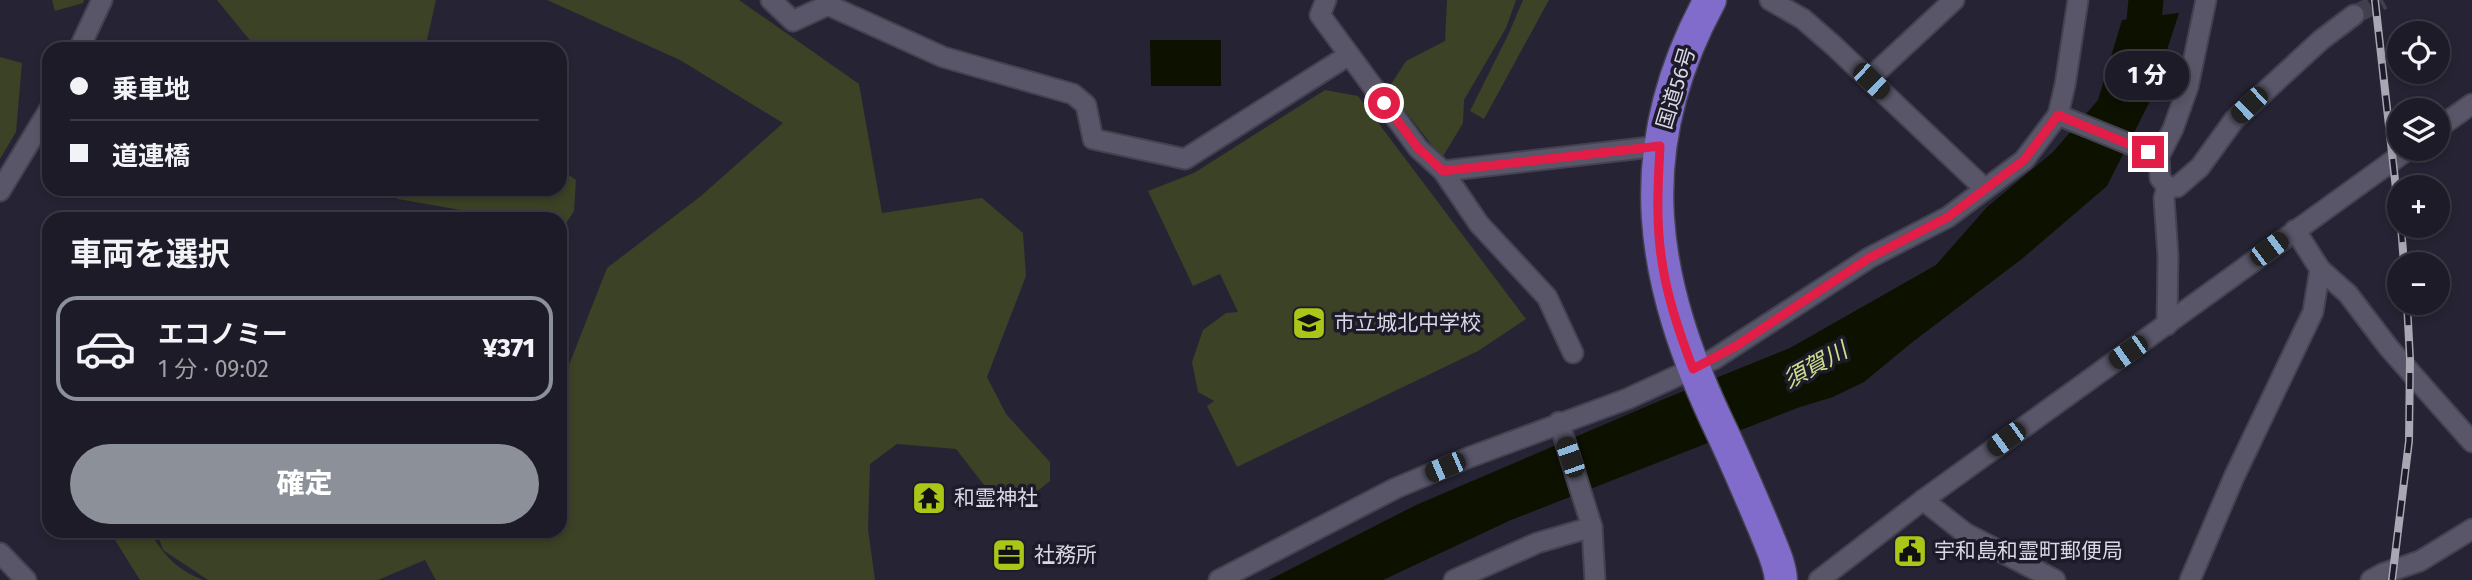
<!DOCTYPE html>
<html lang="ja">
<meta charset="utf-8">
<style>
body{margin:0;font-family:"Fira Sans","Noto Sans JP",sans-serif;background:#292833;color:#f1f3f6;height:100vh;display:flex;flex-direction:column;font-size:26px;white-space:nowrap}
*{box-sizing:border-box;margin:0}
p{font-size:23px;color:#a0a1a7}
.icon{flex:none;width:38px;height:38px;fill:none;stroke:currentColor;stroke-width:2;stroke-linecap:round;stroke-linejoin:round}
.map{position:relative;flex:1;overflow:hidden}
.panel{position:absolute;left:42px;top:212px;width:525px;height:326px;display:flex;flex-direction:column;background:#1c1b27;border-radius:21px;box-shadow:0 4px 10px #0003,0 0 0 2px #3a3944}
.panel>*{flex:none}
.guide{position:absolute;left:42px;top:42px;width:525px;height:154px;border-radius:21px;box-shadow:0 4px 10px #0003,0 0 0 2px #3a3944;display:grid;align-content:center;height:154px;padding:0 28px;background:#1c1b27}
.buttons{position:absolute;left:2387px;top:21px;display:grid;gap:14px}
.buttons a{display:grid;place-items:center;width:63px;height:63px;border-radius:50%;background:#1c1b27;box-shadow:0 4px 10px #0003,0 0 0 2px #3a3944;font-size:35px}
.end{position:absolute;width:32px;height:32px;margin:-16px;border:9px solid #e11d48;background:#fff;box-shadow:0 0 0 4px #fff}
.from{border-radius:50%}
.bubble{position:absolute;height:49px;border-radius:24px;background:#1c1b27;box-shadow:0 4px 10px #0003,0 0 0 2px #3a3944;font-size:23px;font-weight:800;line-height:49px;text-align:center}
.car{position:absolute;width:21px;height:42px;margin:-21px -10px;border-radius:9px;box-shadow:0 0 5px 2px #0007;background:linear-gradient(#222 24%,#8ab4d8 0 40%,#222 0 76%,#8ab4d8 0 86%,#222 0)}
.guide b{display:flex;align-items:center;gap:24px;height:66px;font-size:26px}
.guide b+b{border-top:2px solid #3a3944}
.guide i{width:18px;height:18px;background:#f1f3f6}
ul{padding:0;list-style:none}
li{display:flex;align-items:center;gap:21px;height:105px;margin:0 14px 10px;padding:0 14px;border:4px solid #3a3944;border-radius:21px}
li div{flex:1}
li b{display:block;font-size:26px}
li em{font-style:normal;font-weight:800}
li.on{border-color:#8c9099}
li>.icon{width:63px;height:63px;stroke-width:1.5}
h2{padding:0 28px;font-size:32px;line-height:84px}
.primary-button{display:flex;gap:14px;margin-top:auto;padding:14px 28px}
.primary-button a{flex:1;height:80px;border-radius:42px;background:#8c9099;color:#fff;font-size:28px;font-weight:800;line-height:80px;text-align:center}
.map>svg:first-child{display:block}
</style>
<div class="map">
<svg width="2472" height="580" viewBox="0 0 2472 580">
<rect width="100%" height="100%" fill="#262434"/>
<g fill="#3b4225">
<polygon points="52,0 84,0 83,3 55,11"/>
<polygon points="217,0 436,0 425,49 257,49"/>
<polygon points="547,0 739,0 859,84 882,213 982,198 1023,233 1026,276 987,377 1006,414 1050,462 1050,481 1021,504 988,490 956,449 897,444 870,464 868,529 875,580 436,580 425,560 378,580 208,580 163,550 156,530 560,530 560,388 607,268 701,196 783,123 680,60"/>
<polygon points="1447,0 1516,0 1506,28 1464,100 1463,123 1442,158 1388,89 1406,61 1445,41"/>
<polygon points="1523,0 1549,0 1484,119 1470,111 1509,33"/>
<polygon points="0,57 22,63 16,132 0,159"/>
<polygon points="1325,90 1358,96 1526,319 1478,351 1237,467 1207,406 1214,401 1198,392 1192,362 1203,330 1226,313 1238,312 1220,274 1193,286 1148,191 1194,173"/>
<polygon points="560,169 576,180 574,211 563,228 560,227 560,219 511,219 398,199 382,189 560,189"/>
<path d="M119,530H148C165,556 174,568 203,580H140L110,532Z"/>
</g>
<g fill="#0d1100">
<polygon points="2179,13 2151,99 2107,186 2023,258 1910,344 1864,382 1833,397 1800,407 1511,520 1383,580 1269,580 1416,505 1664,399 1790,348 1936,265 1987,207 2053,152 2098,100 2122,20"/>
<polygon points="1150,40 1221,40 1221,86 1151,86"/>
</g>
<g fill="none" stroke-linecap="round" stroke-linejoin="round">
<polyline stroke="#0d1100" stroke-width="35" points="2140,63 2146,0"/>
<polyline stroke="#413f4e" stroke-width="19" stroke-dasharray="19 10" stroke-linecap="butt" points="2354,15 2383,0"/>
<g stroke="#444250" stroke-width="23">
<g id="minor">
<polyline points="771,0 793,21 828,5 943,57 1073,94 1086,105 1093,139 1185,159 1349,55"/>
<polyline points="1326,0 1320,15 1418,148 1443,171 1479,224 1547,297 1573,353"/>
<polyline points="1770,0 1803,19 1834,46 1985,189"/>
<polyline points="79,49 102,0"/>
<polyline points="1869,79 1954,0"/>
<polyline points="2058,115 2159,156"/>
<polyline points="2438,128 2472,104"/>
<polyline points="1443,171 1660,146"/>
<polyline points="2167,187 2160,178 2159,156 2173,129 2188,87 2206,0"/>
<polyline points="0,191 49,110"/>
<polyline points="2295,230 2320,269 2348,294 2389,348 2472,442"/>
<polyline points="2167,325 2168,256 2164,198 2167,187 2177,187 2200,167 2234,120 2321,40 2354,15"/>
<polyline points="1559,422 1592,527 1595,580"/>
<polyline points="1923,500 1965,533 2055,580"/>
<polyline points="0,553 26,580"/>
<polyline points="1219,580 1396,488 1470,457 1627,399 1714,359 1869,258 1948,217 2024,160 2058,115 2065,85 2078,0"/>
<polyline points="1454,580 1537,543 1592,527"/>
<polyline points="1819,580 1923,500 2409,149"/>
<polyline points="2190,580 2234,477 2313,312 2320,269"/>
<polyline points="2371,580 2382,574 2420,561 2472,529"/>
</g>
</g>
<g stroke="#444250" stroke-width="35">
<path id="trunk" d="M1710,0C1627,152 1650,282 1722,432C1737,464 1751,497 1765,530C1771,546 1780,563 1781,580"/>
</g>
<use href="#minor" stroke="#595669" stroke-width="19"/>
<use href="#trunk" stroke="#816ccc" stroke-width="32"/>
<g stroke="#a9a7b4" stroke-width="8">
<g id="rail">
<polyline points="2375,0 2399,216"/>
<polyline points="2401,226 2404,264"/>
<polyline points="2392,580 2409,441 2410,359 2407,303"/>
</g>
</g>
<use href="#rail" stroke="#1d1a2a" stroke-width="5" stroke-dasharray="16" stroke-linecap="butt"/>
</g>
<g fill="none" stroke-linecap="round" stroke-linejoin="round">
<path stroke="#e11d48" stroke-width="9" d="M1384,103L1418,148L1443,171L1660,146C1658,183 1656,219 1661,255C1666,294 1679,332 1693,369L1736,346L1869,258L1948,217L2024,160L2058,115L2148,152"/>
</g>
<defs>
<g id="school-square" transform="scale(1.75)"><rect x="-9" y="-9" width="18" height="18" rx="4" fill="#aac717" stroke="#1d1a2a"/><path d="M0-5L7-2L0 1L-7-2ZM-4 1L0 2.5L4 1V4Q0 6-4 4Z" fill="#111"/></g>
<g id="temple-square" transform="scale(1.75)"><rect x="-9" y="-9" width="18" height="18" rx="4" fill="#aac717" stroke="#1d1a2a"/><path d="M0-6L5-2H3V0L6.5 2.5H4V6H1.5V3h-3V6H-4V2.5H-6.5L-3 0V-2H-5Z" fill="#111"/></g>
<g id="civic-square" transform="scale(1.75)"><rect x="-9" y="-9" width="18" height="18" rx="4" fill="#aac717" stroke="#1d1a2a"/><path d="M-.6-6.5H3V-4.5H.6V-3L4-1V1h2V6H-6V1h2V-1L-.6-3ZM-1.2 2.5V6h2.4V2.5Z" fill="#111"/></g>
<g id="office-square" transform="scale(1.75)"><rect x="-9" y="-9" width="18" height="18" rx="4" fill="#aac717" stroke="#1d1a2a"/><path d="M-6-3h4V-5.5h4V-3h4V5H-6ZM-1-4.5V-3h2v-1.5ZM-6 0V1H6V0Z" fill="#111"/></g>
</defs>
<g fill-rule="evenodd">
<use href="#school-square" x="1309" y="323"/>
<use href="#temple-square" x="929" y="498"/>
<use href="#civic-square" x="1910" y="551"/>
<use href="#office-square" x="1009" y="555"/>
</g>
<g text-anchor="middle" stroke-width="7" stroke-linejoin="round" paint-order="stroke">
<g font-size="21" fill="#d9d7e3" stroke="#1d1a2a">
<text transform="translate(1676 88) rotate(-73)" y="7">国道56号</text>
</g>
<g font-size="21" fill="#d9d7e3" stroke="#1d1a2a" text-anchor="start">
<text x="1334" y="330">市立城北中学校</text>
<text x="954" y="505">和霊神社</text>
<text x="1934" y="558">宇和島和霊町郵便局</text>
<text x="1034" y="562">社務所</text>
</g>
<g font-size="23" font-style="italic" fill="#cde18e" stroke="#1d1a2a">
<text transform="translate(1815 365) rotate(-29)" y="8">須賀川</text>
</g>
</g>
</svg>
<div class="buttons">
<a><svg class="icon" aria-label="locate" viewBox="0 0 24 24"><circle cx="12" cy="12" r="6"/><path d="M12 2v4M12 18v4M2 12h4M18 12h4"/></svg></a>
<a><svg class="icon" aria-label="layers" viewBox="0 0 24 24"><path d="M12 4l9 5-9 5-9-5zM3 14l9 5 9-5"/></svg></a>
<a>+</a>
<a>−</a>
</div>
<i class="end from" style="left:1384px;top:103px"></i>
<i class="end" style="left:2148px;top:152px"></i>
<div class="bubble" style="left:2105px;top:51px;width:84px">1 分</div>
<i class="car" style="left:1871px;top:81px;rotate:134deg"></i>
<i class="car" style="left:2249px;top:105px;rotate:226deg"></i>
<i class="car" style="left:2269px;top:249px;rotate:53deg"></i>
<i class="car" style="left:2128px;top:352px;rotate:235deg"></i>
<i class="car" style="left:2006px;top:439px;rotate:234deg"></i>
<i class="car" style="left:1570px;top:457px;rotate:341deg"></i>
<i class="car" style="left:1445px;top:467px;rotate:247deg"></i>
<div class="guide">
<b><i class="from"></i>乗車地</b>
<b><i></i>道連橋</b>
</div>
<section class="panel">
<h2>車両を選択</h2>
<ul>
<li class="on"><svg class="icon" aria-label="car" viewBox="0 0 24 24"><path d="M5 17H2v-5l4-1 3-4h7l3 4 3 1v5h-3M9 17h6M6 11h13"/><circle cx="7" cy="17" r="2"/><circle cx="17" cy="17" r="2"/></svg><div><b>エコノミー</b><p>1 分 · 09:02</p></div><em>¥371</em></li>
</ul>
<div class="primary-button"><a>確定</a></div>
</section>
</div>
